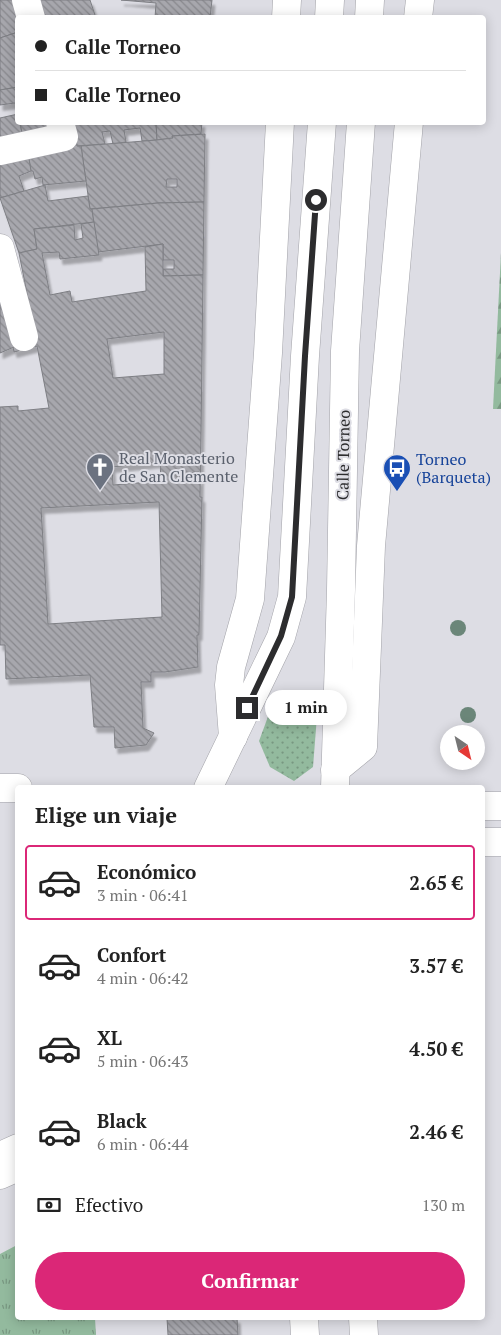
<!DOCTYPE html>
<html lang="es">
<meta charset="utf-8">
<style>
body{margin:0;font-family:"PT Serif",serif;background:#f6f6f6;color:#222;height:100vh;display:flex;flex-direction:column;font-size:19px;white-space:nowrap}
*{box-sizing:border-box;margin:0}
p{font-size:16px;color:#767676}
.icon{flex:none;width:28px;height:28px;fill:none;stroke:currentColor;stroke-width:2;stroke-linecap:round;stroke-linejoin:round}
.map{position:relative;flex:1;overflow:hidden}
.panel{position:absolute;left:15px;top:785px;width:470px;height:535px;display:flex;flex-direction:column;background:#fff;border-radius:5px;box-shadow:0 2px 12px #0003}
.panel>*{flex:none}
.hud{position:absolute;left:15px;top:15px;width:471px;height:110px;border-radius:5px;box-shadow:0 2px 12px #0003;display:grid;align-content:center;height:110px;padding:0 20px;background:#fff}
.needle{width:32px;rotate:145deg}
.tools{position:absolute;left:440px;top:725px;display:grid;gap:10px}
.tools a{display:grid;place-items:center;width:45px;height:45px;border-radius:50%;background:#fff;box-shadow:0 2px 12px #0003;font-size:25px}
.end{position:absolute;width:22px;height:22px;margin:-11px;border:6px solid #2c2c2e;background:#fff;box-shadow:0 0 0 2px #fff}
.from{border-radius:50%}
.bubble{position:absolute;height:35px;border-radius:18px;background:#fff;box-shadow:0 2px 12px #0003;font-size:16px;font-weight:700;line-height:35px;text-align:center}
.hud b{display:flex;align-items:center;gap:18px;height:48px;font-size:19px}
.hud b+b{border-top:1px solid #e0e0e0}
.hud i{width:12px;height:12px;background:#222}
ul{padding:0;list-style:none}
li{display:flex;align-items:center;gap:15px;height:75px;margin:0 10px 8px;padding:0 10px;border:2px solid transparent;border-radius:5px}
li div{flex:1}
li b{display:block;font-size:19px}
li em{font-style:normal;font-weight:700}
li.current{border-color:#db2777}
li>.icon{width:45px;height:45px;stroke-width:1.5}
h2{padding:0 20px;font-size:22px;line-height:60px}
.pay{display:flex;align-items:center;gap:12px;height:55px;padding:0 20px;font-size:19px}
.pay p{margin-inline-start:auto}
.cta{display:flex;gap:10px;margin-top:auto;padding:10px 20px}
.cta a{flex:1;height:58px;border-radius:30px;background:#db2777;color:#fff;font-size:20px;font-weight:700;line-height:58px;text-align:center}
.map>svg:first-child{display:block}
</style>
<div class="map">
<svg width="501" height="1335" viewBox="0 0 501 1335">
<defs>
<pattern id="forest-firs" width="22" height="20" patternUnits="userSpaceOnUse" patternTransform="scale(1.25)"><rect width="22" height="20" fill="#93ba9e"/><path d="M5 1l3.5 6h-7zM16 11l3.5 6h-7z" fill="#789781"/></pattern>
<pattern id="park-tufts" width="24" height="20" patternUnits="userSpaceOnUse" patternTransform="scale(1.25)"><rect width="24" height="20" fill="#93ba9e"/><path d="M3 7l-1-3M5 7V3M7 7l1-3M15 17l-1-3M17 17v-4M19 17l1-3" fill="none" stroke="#789781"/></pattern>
<pattern id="garden-dots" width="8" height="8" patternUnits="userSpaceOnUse" patternTransform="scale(1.25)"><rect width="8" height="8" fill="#93ba9e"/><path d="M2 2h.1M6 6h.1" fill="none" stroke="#789781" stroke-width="1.8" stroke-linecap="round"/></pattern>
<pattern id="building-back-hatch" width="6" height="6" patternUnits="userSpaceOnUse" patternTransform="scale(1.25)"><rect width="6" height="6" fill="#a7a7ad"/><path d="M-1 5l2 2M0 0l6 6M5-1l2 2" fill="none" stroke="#88888d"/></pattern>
<filter id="shadow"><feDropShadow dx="3" dy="5.5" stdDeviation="1" flood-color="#0004"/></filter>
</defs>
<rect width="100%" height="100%" fill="#dddde4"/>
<polygon fill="url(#forest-firs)" points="501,253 501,409 493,409"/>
<polygon fill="url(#park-tufts)" points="17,1245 18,1318 95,1318 96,1335 0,1335 0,1254"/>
<polygon fill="url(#garden-dots)" points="276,695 318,703 313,767 294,781 270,767 259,741"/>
<g fill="url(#building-back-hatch)" stroke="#7e7f84" fill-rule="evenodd" filter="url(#shadow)">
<polygon points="0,0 17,0 18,18 18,32 0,38"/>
<polygon points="33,0 90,0 96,18 39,18"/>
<polygon points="121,0 212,0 210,18 155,18 156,3"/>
<polygon points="18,32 18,87 0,90 0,38"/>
<polygon points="18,87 18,111 15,103 0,105 0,90"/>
<polygon points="18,114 18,122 20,122 23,139 0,143 0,118"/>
<polygon points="20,122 50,122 51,130 23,139"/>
<polygon points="70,122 156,122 157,140 142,141 140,128 124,130 126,142 113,144 110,131 102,132 105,144 77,146"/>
<polygon points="156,122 202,122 201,134 172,136 173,138 157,140"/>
<path d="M205,134L204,202L158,203L90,209L81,146L157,140L173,138L172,136ZM167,179H177V187H166Z"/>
<polygon points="76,142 77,146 81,146 86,181 43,185 42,177 35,179 33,171 31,171 28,153"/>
<polygon points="28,153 31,171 19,176 24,191 0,198 0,159"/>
<polygon points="45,185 48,201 88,196 90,209 92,209 94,222 34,229 37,249 19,253 0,198"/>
<polygon points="204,202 203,275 163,276 163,269 174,269 174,260 163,260 163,244 98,252 92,209 158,203"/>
<path d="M94,222L99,255L60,259L59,252L42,253L50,295L70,291L72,302L146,291L145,247L163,244V276L203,275L201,433L200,497H202L199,635H197L198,667L165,672H151V682H141L143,728L154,733L146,745L115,748L114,727H94L90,675L6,679L5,645H0V407L18,406V411L49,408L37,346L14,352L13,347L35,334L19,253L37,249L34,229L74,225L75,240L83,238L81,224ZM164,332V374L113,378L107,339ZM160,462L161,481L113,485L112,467ZM199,472V480H187V473ZM159,502L162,617L48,624L41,508Z"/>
<polygon points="1,301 14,347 0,353 0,302"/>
<polygon points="167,1318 237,1318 238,1335 168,1335"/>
</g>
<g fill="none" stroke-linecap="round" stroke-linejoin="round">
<g stroke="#a2a2a8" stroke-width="29">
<g id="minor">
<polyline points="26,0 31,18"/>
<polyline points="286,18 287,0"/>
<polyline points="418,18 420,0"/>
<polyline points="0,151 64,137 60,122"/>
<polyline points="0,248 24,337"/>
<polyline points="233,737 229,685 231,667 250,599 268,353 280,122"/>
<polyline points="335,770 363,747 371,546 409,122"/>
<polyline points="0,788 18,788"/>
<polyline points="0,1175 18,1167"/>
</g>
</g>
<g stroke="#a2a2a8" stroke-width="29">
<g id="major">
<polyline points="329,18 330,0"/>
<polyline points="369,18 370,0"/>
<polyline points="208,788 281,637 292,597 305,356 322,122"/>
<polyline points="335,788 341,590 345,351 361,122"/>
<polyline points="482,806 501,806"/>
<polyline points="482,842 501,842"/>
<polyline points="0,1156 18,1148"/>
<polyline points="304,1318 305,1335"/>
<polyline points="363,1318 364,1335"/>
</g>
</g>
<use href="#minor" stroke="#fff" stroke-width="28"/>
<use href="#major" stroke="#fff" stroke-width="28"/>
</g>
<g fill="#6b8679">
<circle cx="458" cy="628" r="8"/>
<circle cx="468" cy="715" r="8"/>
</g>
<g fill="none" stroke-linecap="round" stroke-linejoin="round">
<polyline stroke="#2c2c2e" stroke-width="6" points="247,708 281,636 292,597 305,356 316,200"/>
</g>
<defs>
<g id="church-pin" transform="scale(1.4375)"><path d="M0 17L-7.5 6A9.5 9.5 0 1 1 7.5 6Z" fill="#6b7280" stroke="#dddde4"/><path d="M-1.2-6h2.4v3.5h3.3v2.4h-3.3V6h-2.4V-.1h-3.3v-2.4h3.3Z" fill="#fff"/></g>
<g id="bus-pin" transform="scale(1.4375)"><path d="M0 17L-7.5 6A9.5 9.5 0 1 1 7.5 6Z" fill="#1a4fb4" stroke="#dddde4"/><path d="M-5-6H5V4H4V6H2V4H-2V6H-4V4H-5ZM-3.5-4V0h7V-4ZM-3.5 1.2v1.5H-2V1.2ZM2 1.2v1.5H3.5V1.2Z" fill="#fff"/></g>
</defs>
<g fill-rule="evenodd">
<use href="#church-pin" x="100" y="467"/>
<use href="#bus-pin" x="397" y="468"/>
</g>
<g text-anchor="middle" stroke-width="4" stroke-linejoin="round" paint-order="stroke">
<g font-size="16" fill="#2c2c2e" stroke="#dddde4">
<text transform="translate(343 455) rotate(-89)" y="6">Calle Torneo</text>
</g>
<g font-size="16" fill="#5b616d" stroke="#dddde4" text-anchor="start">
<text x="119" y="464">Real Monasterio<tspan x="119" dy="18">de San Clemente</tspan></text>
</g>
<g font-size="16" fill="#164399" stroke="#dddde4" text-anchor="start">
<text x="416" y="465">Torneo<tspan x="416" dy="18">(Barqueta)</tspan></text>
</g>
</g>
</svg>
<div class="tools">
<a><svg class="needle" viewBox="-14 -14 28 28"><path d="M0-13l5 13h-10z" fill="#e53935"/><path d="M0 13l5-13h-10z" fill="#767676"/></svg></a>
</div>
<i class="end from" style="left:316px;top:200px"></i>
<i class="end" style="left:247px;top:708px"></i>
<div class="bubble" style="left:265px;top:690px;width:82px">1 min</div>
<div class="hud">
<b><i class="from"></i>Calle Torneo</b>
<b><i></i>Calle Torneo</b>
</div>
<section class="panel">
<h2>Elige un viaje</h2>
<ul>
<li class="current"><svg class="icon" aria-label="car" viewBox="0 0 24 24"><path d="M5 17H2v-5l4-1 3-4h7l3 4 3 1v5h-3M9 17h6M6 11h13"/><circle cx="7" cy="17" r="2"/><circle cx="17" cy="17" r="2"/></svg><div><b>Económico</b><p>3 min · 06:41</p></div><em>2.65 €</em></li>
<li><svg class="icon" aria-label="car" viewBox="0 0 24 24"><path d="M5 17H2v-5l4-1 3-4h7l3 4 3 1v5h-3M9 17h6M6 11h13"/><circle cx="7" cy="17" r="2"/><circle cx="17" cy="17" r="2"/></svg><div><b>Confort</b><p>4 min · 06:42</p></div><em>3.57 €</em></li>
<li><svg class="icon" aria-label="car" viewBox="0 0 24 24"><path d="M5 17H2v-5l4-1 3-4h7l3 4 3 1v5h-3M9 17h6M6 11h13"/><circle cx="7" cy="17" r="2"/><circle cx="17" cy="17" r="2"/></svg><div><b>XL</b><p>5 min · 06:43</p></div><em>4.50 €</em></li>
<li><svg class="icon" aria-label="car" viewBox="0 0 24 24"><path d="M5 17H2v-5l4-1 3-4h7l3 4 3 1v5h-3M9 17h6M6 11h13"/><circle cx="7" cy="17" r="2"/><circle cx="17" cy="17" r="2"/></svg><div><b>Black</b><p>6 min · 06:44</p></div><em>2.46 €</em></li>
</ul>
<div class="pay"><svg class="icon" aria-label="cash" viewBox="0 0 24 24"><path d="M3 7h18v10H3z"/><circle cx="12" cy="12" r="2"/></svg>Efectivo<p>130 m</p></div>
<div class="cta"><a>Confirmar</a></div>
</section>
</div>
